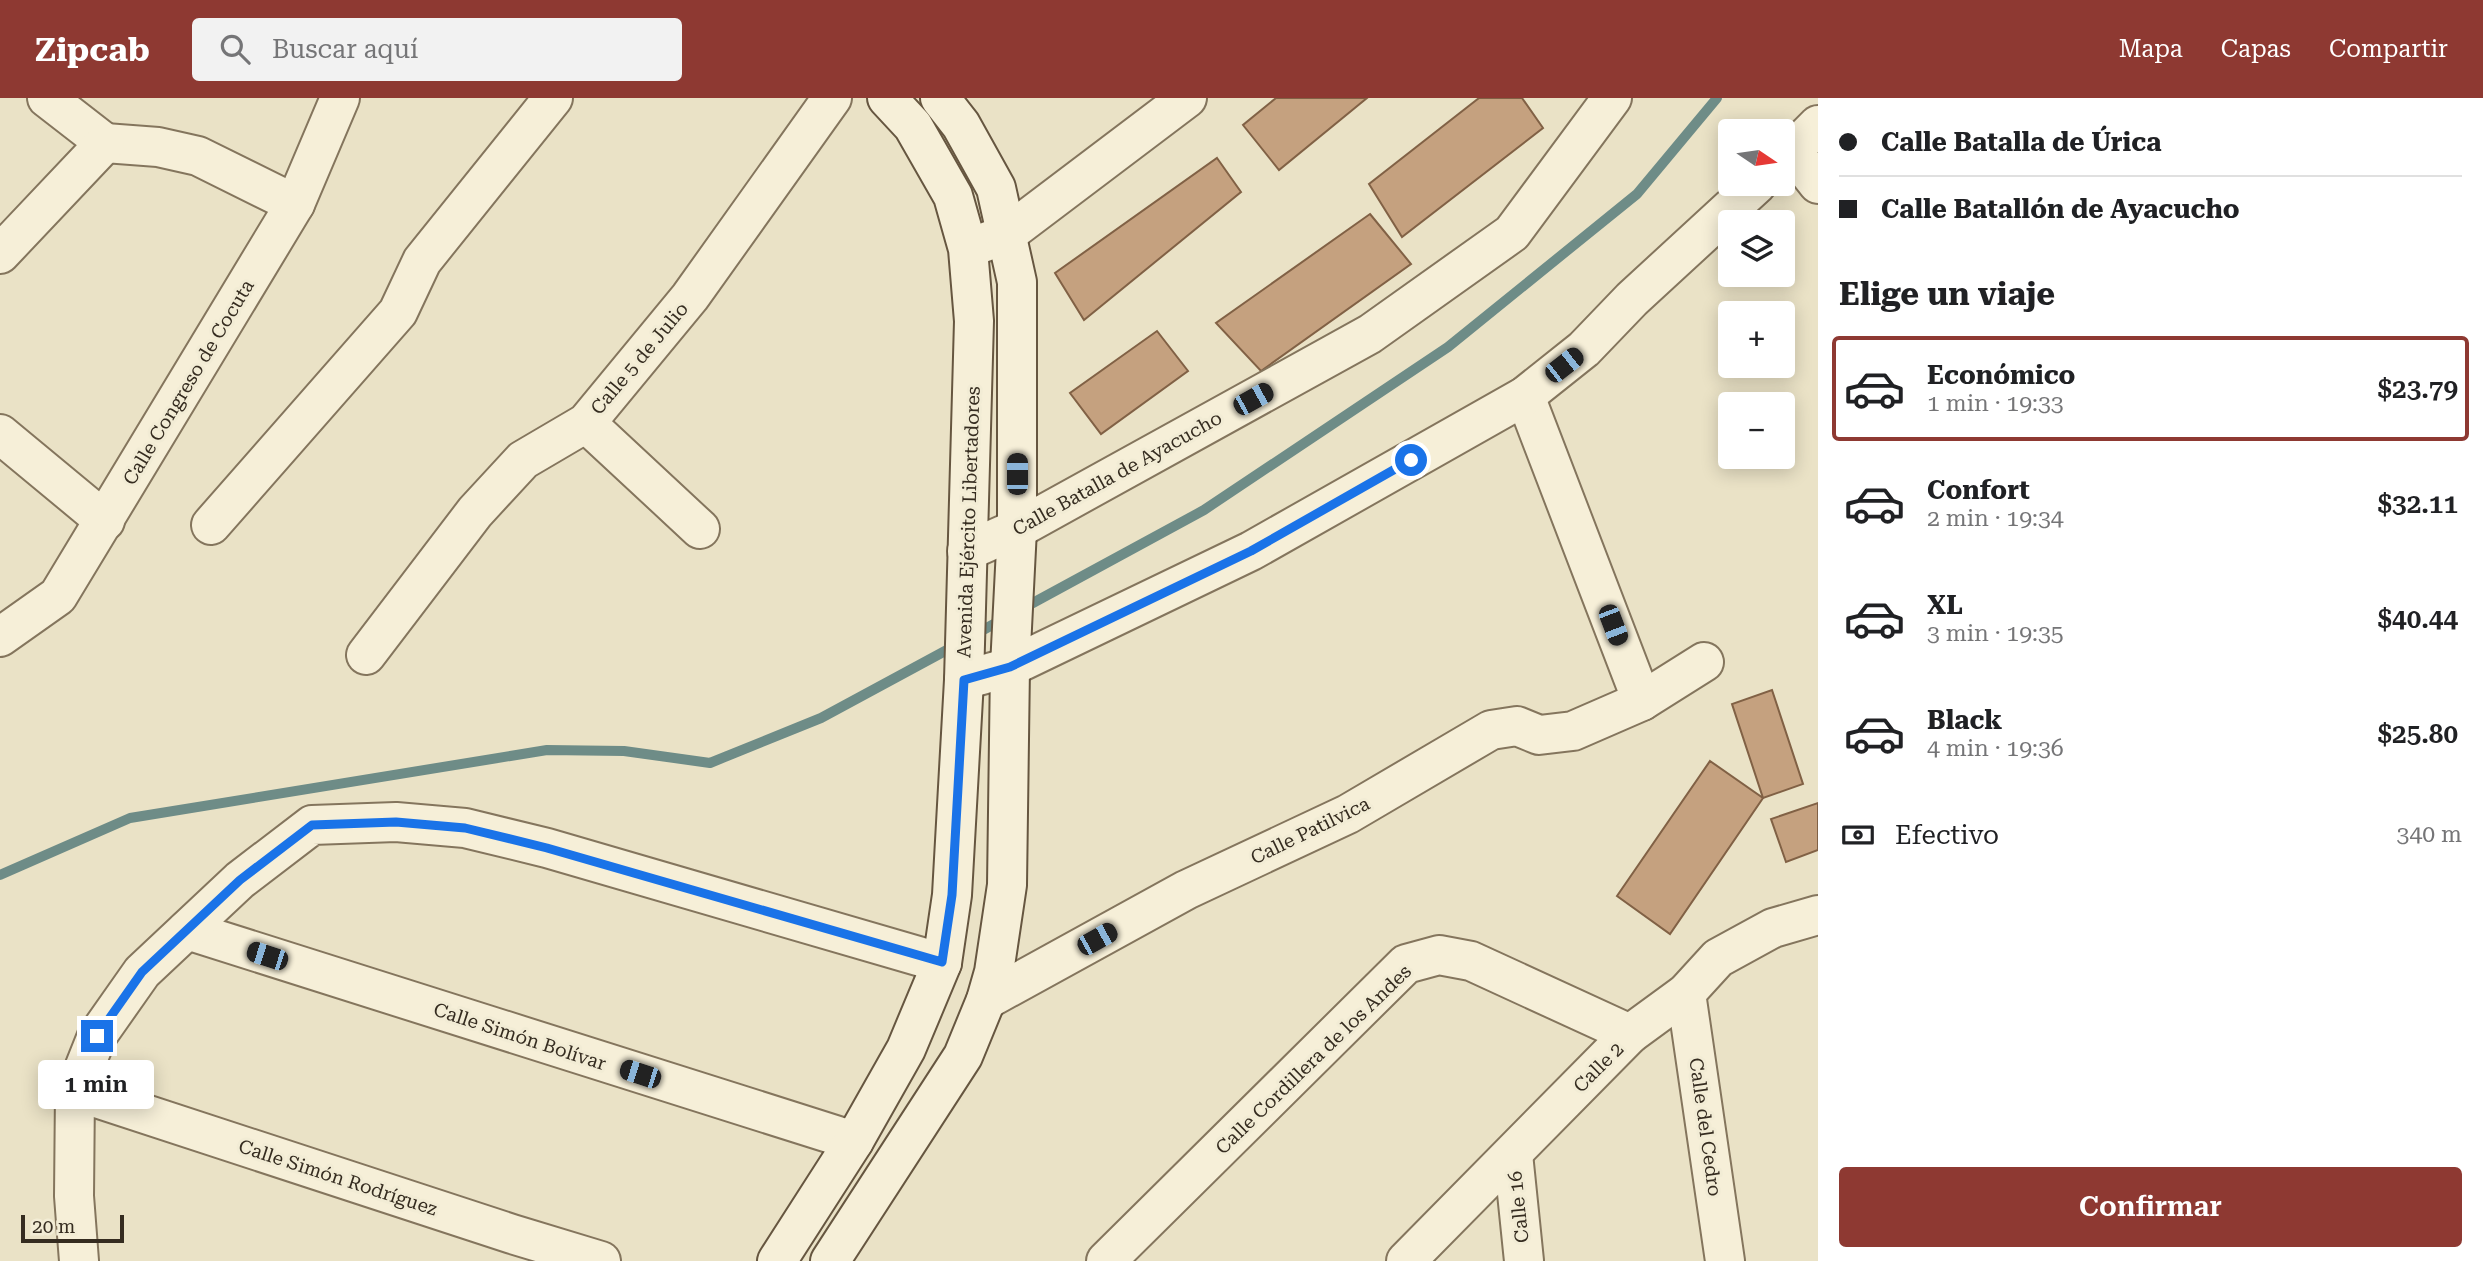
<!DOCTYPE html>
<html lang="es">
<meta charset="utf-8">
<style>
body{margin:0;font-family:"Roboto Serif",serif;background:#f2f2f2;color:#202124;height:100vh;display:flex;flex-direction:column;font-size:26px;white-space:nowrap}
*{box-sizing:border-box;margin:0}
p{font-size:23px;color:#757577}
.icon{flex:none;width:38px;height:38px;fill:none;stroke:currentColor;stroke-width:2;stroke-linecap:round;stroke-linejoin:round}
.map{position:relative;flex:1;overflow:hidden}
.side{display:flex;flex-direction:column;background:#fff;width:665px}
.side>*{flex:none}
.banner{display:grid;align-content:center;height:154px;padding:0 21px;background:#fff}
.needle{width:46px;rotate:103deg}
.buttons{position:absolute;left:1718px;top:21px;display:grid;gap:14px}
.buttons a{display:grid;place-items:center;width:77px;height:77px;border-radius:7px;background:#fff;box-shadow:0 4px 18px #0003;font-size:35px}
.scale{position:absolute;left:21px;bottom:18px;width:103px;box-sizing:border-box;padding-left:7px;border:4px solid #352c20;border-top:0;font-size:19px;line-height:24px;white-space:nowrap;color:#352c20;-webkit-text-stroke:5px #f2ecd5;paint-order:stroke}
.end{position:absolute;width:32px;height:32px;margin:-16px;border:9px solid #1a73e8;background:#fff;box-shadow:0 0 0 4px #fff}
.from{border-radius:50%}
.bubble{position:absolute;height:49px;border-radius:7px;background:#fff;box-shadow:0 4px 18px #0003;font-size:23px;font-weight:600;line-height:49px;text-align:center}
.car{position:absolute;width:21px;height:42px;margin:-21px -10px;border-radius:9px;box-shadow:0 0 5px 2px #0007;background:linear-gradient(#222 24%,#8ab4d8 0 40%,#222 0 76%,#8ab4d8 0 86%,#222 0)}
.banner b{display:flex;align-items:center;gap:24px;height:66px;font-size:26px}
.banner b+b{border-top:2px solid #e0e0e0}
.banner i{width:18px;height:18px;background:#202124}
ul{padding:0;list-style:none}
li{display:flex;align-items:center;gap:21px;height:105px;margin:0 14px 10px;padding:0 7px;border:4px solid transparent;border-radius:7px}
li div{flex:1}
li b{display:block;font-size:26px}
li em{font-style:normal;font-weight:600}
li.active{border-color:#8e3932}
li>.icon{width:63px;height:63px;stroke-width:1.5}
h2{padding:0 21px;font-size:32px;line-height:84px}
.pay{display:flex;align-items:center;gap:18px;height:77px;padding:0 21px;font-size:26px}
.pay p{margin-inline-start:auto}
.button{display:flex;gap:14px;margin-top:auto;padding:14px 21px}
.button a{flex:1;height:80px;border-radius:7px;background:#8e3932;color:#fff;font-size:28px;font-weight:600;line-height:80px;text-align:center}
header{display:flex;align-items:center;gap:42px;box-sizing:border-box;height:98px;padding:0 35px;background:#8e3932;color:#fff}
header strong{font-size:33px}
nav{display:flex;gap:38px;margin-inline-start:auto;font-size:24px}
.search{width:490px;height:63px;background:#f2f2f2;display:flex;align-items:center;gap:18px;box-sizing:border-box;padding:0 24px;border-radius:7px;color:#757577;font-size:26px}
main{display:flex;flex:1;min-height:0}
.map>svg:first-child{display:block}
</style>
<header>
<strong>Zipcab</strong>
<div class="search"><svg class="icon" aria-label="search" viewBox="0 0 24 24"><circle cx="10" cy="10" r="6"/><path d="M15 15l6 6"/></svg>Buscar aquí</div>
<nav><a>Mapa</a><a>Capas</a><a>Compartir</a></nav>
</header>
<main>
<div class="map">
<svg width="1818" height="1163" viewBox="0 0 1818 1163">
<rect width="100%" height="100%" fill="#eae2c6"/>
<g fill="none" stroke-linecap="round" stroke-linejoin="round">
<g stroke="#6e8c87" stroke-width="10">
<polyline points="1031,506 1204,412 1448,249 1637,96 1717,0"/>
<polyline points="972,538 994,526"/>
<polyline points="0,777 130,720 547,652 624,653 710,665 821,620 958,546"/>
</g>
</g>
<g fill="#c5a17f" stroke="#816145" stroke-width="2">
<polygon points="1276,0 1367,0 1279,72 1243,27"/>
<polygon points="1479,0 1522,0 1543,30 1402,139 1369,86"/>
<polygon points="1217,60 1241,94 1084,222 1055,175"/>
<polygon points="1370,116 1411,166 1261,273 1216,225"/>
<polygon points="1157,233 1188,273 1101,336 1070,295"/>
<polygon points="1772,592 1803,686 1763,700 1732,606"/>
<polygon points="1710,663 1763,700 1670,836 1617,798"/>
<polygon points="1818,705 1818,752 1786,764 1771,721"/>
</g>
<g fill="none" stroke-linecap="round" stroke-linejoin="round">
<g stroke="#84755d" stroke-width="42">
<g id="minor">
<polyline points="47,0 105,45"/>
<polyline points="105,45 158,49 198,58 295,106"/>
<polyline points="1792,53 1818,86"/>
<polyline points="1783,62 1818,27"/>
<polyline points="977,147 1007,136 1187,0"/>
<polyline points="0,156 105,45"/>
<polyline points="1525,298 1642,603"/>
<polyline points="586,325 700,431"/>
<polyline points="0,336 105,423"/>
<polyline points="211,427 398,214 422,163 553,0"/>
<polyline points="967,453 1017,431 1370,236 1512,135 1612,0"/>
<polyline points="0,539 58,498 295,106 340,0"/>
<polyline points="366,557 475,414 523,362 586,325 690,199 832,0"/>
<polyline points="964,582 1010,569 1251,453 1525,298 1584,251 1632,201 1757,86"/>
<polyline points="187,832 854,1043"/>
<polyline points="1686,895 1725,1163"/>
<polyline points="986,902 1186,792 1348,716 1491,632 1517,628 1539,637 1573,633 1642,603 1704,564"/>
<polyline points="75,993 512,1136 601,1163"/>
<polyline points="1513,1056 1524,1163"/>
<polyline points="79,1163 74,1098 75,993 97,938 142,874 240,782 312,727 396,724 465,730 547,750 942,865"/>
<polyline points="1106,1163 1406,866 1439,857 1471,863 1630,936"/>
<polyline points="1406,1163 1630,936 1686,895 1718,860 1773,830 1818,817"/>
</g>
</g>
<g stroke="#665640" stroke-width="42">
<g id="secondary">
<polyline points="777,1163 854,1043 906,951 942,865 952,797 964,582 974,223 968,151 953,98 913,28 887,0"/>
<polyline points="830,1163 963,958 986,902 994,874 1007,787 1010,569 1017,431 1017,184 996,90 961,27 940,0"/>
</g>
</g>
<use href="#minor" stroke="#f6efd8" stroke-width="38"/>
<use href="#secondary" stroke="#f6efd8" stroke-width="38"/>
</g>
<g fill="none" stroke-linecap="round" stroke-linejoin="round">
<polyline stroke="#1a73e8" stroke-width="9" points="97,938 142,874 240,782 312,727 396,724 465,730 547,750 942,864 952,797 964,582 1010,569 1251,453 1411,362"/>
</g>
<g text-anchor="middle" stroke-width="6" stroke-linejoin="round" paint-order="stroke">
<g font-size="19" fill="#352c20" stroke="#f2ecd5">
<text transform="translate(639 260) rotate(-50)" y="7">Calle 5 de Julio</text>
<text transform="translate(188 284) rotate(-59)" y="7">Calle Congreso de Cocuta</text>
<text transform="translate(1117 375) rotate(-29)" y="7">Calle Batalla de Ayacucho</text>
<text transform="translate(968 424) rotate(-88)" y="7">Avenida Ejército Libertadores</text>
<text transform="translate(1310 732) rotate(-26)" y="7">Calle Patilvica</text>
<text transform="translate(520 938) rotate(18)" y="7">Calle Simón Bolívar</text>
<text transform="translate(1313 961) rotate(-44)" y="7">Calle Cordillera de los Andes</text>
<text transform="translate(1598 969) rotate(-45)" y="7">Calle 2</text>
<text transform="translate(1706 1029) rotate(82)" y="7">Calle del Cedro</text>
<text transform="translate(338 1079) rotate(18)" y="7">Calle Simón Rodríguez</text>
<text transform="translate(1518 1109) rotate(-96)" y="7">Calle 16</text>
</g>
</g>
</svg>
<div class="buttons">
<a><svg class="needle" viewBox="-14 -14 28 28"><path d="M0-13l5 13h-10z" fill="#e53935"/><path d="M0 13l5-13h-10z" fill="#757577"/></svg></a>
<a><svg class="icon" aria-label="layers" viewBox="0 0 24 24"><path d="M12 4l9 5-9 5-9-5zM3 14l9 5 9-5"/></svg></a>
<a>+</a>
<a>−</a>
</div>
<div class="scale">20 m</div>
<i class="end from" style="left:1411px;top:362px"></i>
<i class="end" style="left:97px;top:938px"></i>
<div class="bubble" style="left:38px;top:962px;width:116px">1 min</div>
<i class="car" style="left:1564px;top:267px;rotate:52deg"></i>
<i class="car" style="left:1253px;top:301px;rotate:61deg"></i>
<i class="car" style="left:1017px;top:376px;rotate:0deg"></i>
<i class="car" style="left:1613px;top:527px;rotate:159deg"></i>
<i class="car" style="left:1097px;top:841px;rotate:61deg"></i>
<i class="car" style="left:267px;top:858px;rotate:288deg"></i>
<i class="car" style="left:640px;top:976px;rotate:288deg"></i>
</div>
<section class="side">
<div class="banner">
<b><i class="from"></i>Calle Batalla de Úrica</b>
<b><i></i>Calle Batallón de Ayacucho</b>
</div>
<h2>Elige un viaje</h2>
<ul>
<li class="active"><svg class="icon" aria-label="car" viewBox="0 0 24 24"><path d="M5 17H2v-5l4-1 3-4h7l3 4 3 1v5h-3M9 17h6M6 11h13"/><circle cx="7" cy="17" r="2"/><circle cx="17" cy="17" r="2"/></svg><div><b>Económico</b><p>1 min · 19:33</p></div><em>$23.79</em></li>
<li><svg class="icon" aria-label="car" viewBox="0 0 24 24"><path d="M5 17H2v-5l4-1 3-4h7l3 4 3 1v5h-3M9 17h6M6 11h13"/><circle cx="7" cy="17" r="2"/><circle cx="17" cy="17" r="2"/></svg><div><b>Confort</b><p>2 min · 19:34</p></div><em>$32.11</em></li>
<li><svg class="icon" aria-label="car" viewBox="0 0 24 24"><path d="M5 17H2v-5l4-1 3-4h7l3 4 3 1v5h-3M9 17h6M6 11h13"/><circle cx="7" cy="17" r="2"/><circle cx="17" cy="17" r="2"/></svg><div><b>XL</b><p>3 min · 19:35</p></div><em>$40.44</em></li>
<li><svg class="icon" aria-label="car" viewBox="0 0 24 24"><path d="M5 17H2v-5l4-1 3-4h7l3 4 3 1v5h-3M9 17h6M6 11h13"/><circle cx="7" cy="17" r="2"/><circle cx="17" cy="17" r="2"/></svg><div><b>Black</b><p>4 min · 19:36</p></div><em>$25.80</em></li>
</ul>
<div class="pay"><svg class="icon" aria-label="cash" viewBox="0 0 24 24"><path d="M3 7h18v10H3z"/><circle cx="12" cy="12" r="2"/></svg>Efectivo<p>340 m</p></div>
<div class="button"><a>Confirmar</a></div>
</section>
</main>
